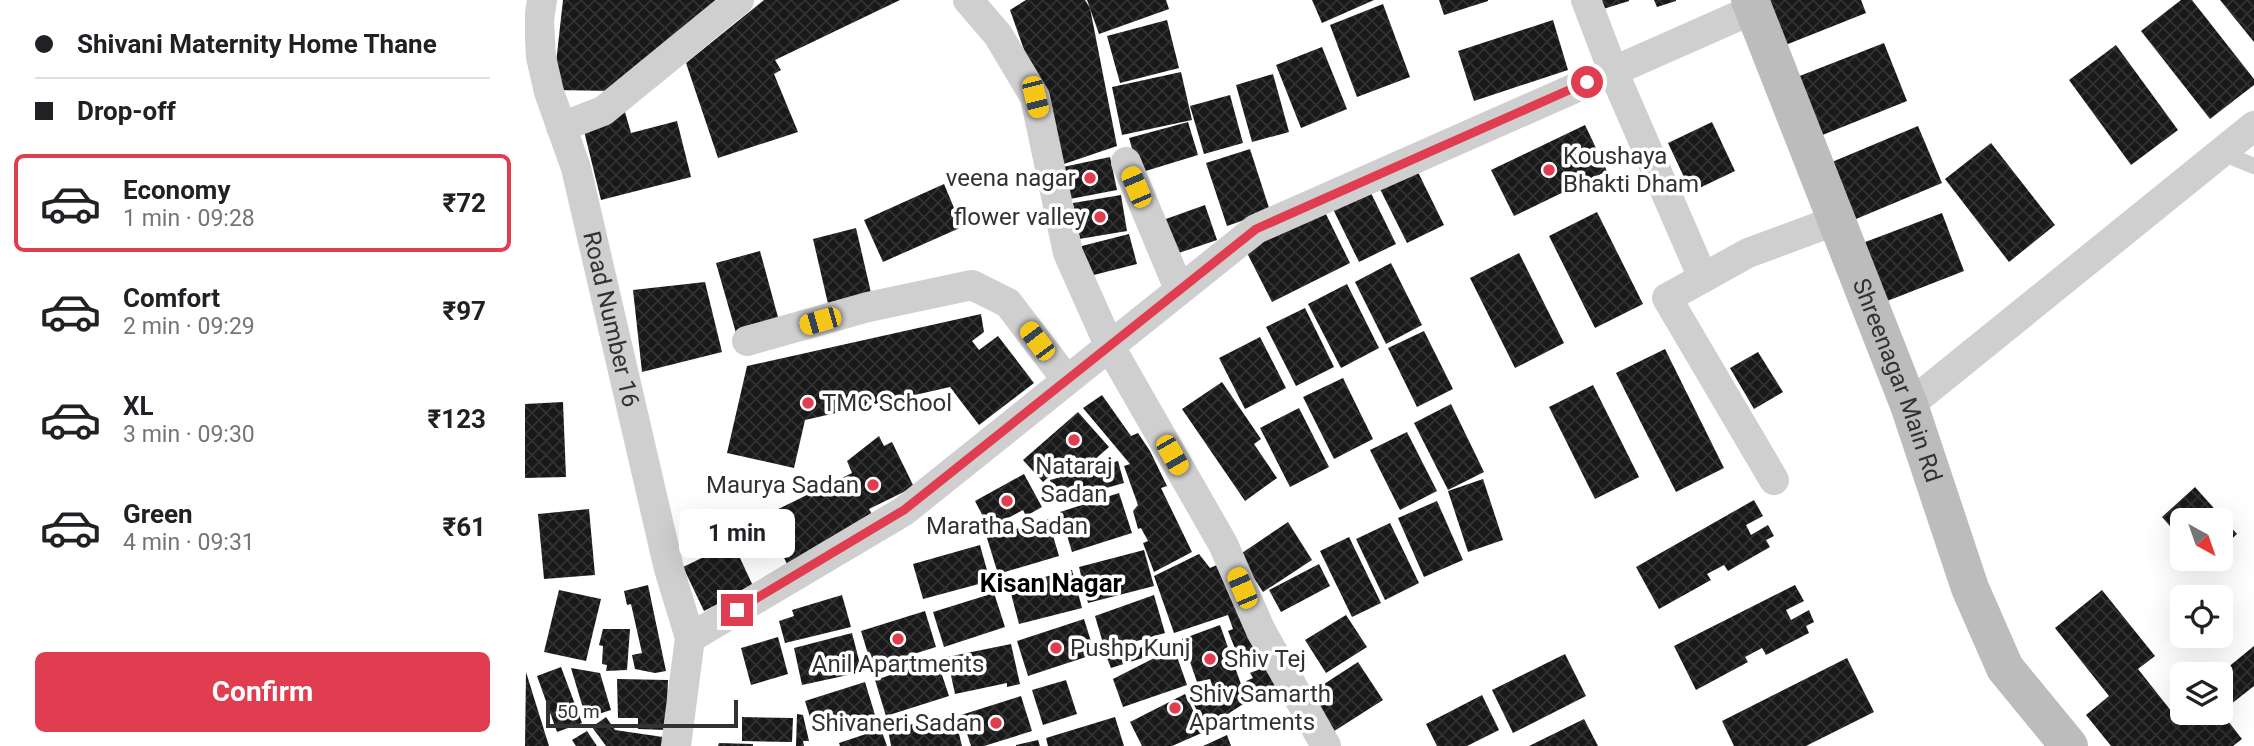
<!DOCTYPE html>
<meta charset="utf-8">
<style>
body{margin:0;font-family:Roboto,sans-serif;background:#f6f6f6;color:#202124;height:100vh;display:flex;flex-direction:column;font-size:26px;white-space:nowrap}
*{box-sizing:border-box;margin:0}
p{font-size:23px;color:#757577}
.icon{flex:none;width:38px;height:38px;fill:none;stroke:currentColor;stroke-width:2;stroke-linecap:round;stroke-linejoin:round}
.map{position:relative;flex:1;overflow:hidden}
.drawer{display:flex;flex-direction:column;background:#fff;width:525px}
.drawer>*{flex:none}
.top-card{display:grid;align-content:center;height:154px;padding:0 35px;background:#fff}
.needle{width:46px;rotate:140deg}
.buttons{position:absolute;left:1645px;top:508px;display:grid;gap:14px}
.buttons a{display:grid;place-items:center;width:63px;height:63px;border-radius:10px;background:#fff;box-shadow:0 7px 28px #0002;font-size:35px}
.scale{position:absolute;left:21px;bottom:18px;width:192px;box-sizing:border-box;padding-left:7px;border:4px solid #323232;border-top:0;font-size:19px;line-height:24px;white-space:nowrap;color:#323232;-webkit-text-stroke:5px #fff;paint-order:stroke}
.end{position:absolute;width:32px;height:32px;margin:-16px;border:9px solid #e13d51;background:#fff;box-shadow:0 0 0 4px #fff}
.from{border-radius:50%}
.bubble{position:absolute;height:49px;border-radius:10px;background:#fff;box-shadow:0 7px 28px #0002;font-size:23px;font-weight:700;line-height:49px;text-align:center}
.car{position:absolute;width:21px;height:42px;margin:-21px -10px;border-radius:9px;box-shadow:0 0 5px 2px #0007;background:linear-gradient(#f5c518 24%,#345 0 40%,#f5c518 0 76%,#345 0 86%,#f5c518 0)}
.top-card b{display:flex;align-items:center;gap:24px;height:66px;font-size:26px}
.top-card b+b{border-top:2px solid #e0e0e0}
.top-card i{width:18px;height:18px;background:#202124}
ul{padding:0;list-style:none}
li{display:flex;align-items:center;gap:21px;height:98px;margin:0 14px 10px;padding:0 21px;border:4px solid transparent;border-radius:10px}
li div{flex:1}
li b{display:block;font-size:26px}
li em{font-style:normal;font-weight:700}
li.on{border-color:#e13d51}
li>.icon{width:63px;height:63px;stroke-width:1.5}
.cta{display:flex;gap:14px;margin-top:auto;padding:14px 35px}
.cta a{flex:1;height:80px;border-radius:10px;background:#e13d51;color:#fff;font-size:28px;font-weight:700;line-height:80px;text-align:center}
main{display:flex;flex:1;min-height:0}
.map>svg:first-child{display:block}
</style>
<main>
<section class="drawer">
<div class="top-card">
<b><i class="from"></i>Shivani Maternity Home Thane</b>
<b><i></i>Drop-off</b>
</div>
<ul>
<li class="on"><svg class="icon" aria-label="car" viewBox="0 0 24 24"><path d="M5 17H2v-5l4-1 3-4h7l3 4 3 1v5h-3M9 17h6M6 11h13"/><circle cx="7" cy="17" r="2"/><circle cx="17" cy="17" r="2"/></svg><div><b>Economy</b><p>1 min · 09:28</p></div><em>₹72</em></li>
<li><svg class="icon" aria-label="car" viewBox="0 0 24 24"><path d="M5 17H2v-5l4-1 3-4h7l3 4 3 1v5h-3M9 17h6M6 11h13"/><circle cx="7" cy="17" r="2"/><circle cx="17" cy="17" r="2"/></svg><div><b>Comfort</b><p>2 min · 09:29</p></div><em>₹97</em></li>
<li><svg class="icon" aria-label="car" viewBox="0 0 24 24"><path d="M5 17H2v-5l4-1 3-4h7l3 4 3 1v5h-3M9 17h6M6 11h13"/><circle cx="7" cy="17" r="2"/><circle cx="17" cy="17" r="2"/></svg><div><b>XL</b><p>3 min · 09:30</p></div><em>₹123</em></li>
<li><svg class="icon" aria-label="car" viewBox="0 0 24 24"><path d="M5 17H2v-5l4-1 3-4h7l3 4 3 1v5h-3M9 17h6M6 11h13"/><circle cx="7" cy="17" r="2"/><circle cx="17" cy="17" r="2"/></svg><div><b>Green</b><p>4 min · 09:31</p></div><em>₹61</em></li>
</ul>
<div class="cta"><a>Confirm</a></div>
</section>
<div class="map">
<svg width="1729" height="746" viewBox="0 0 1729 746">
<defs>
<pattern id="building-cross-hatch" width="8" height="8" patternUnits="userSpaceOnUse" patternTransform="scale(1.75)"><rect width="8" height="8" fill="#191919"/><path d="M0 0l8 8M0 8l8-8" fill="none" stroke="#323232"/></pattern>
</defs>
<rect width="100%" height="100%" fill="#fff"/>
<g fill="url(#building-cross-hatch)">
<polygon points="38,0 197,0 90,91 28,90"/>
<polygon points="239,0 375,0 250,60 256,70 249,74 273,132 193,158 161,63"/>
<polygon points="501,0 560,0 565,8 592,146 539,164 485,10"/>
<polygon points="562,0 641,0 644,9 574,34"/>
<polygon points="787,0 849,0 797,23"/>
<polygon points="914,0 963,0 963,1 919,15"/>
<polygon points="1072,0 1104,0 1104,1 1075,10"/>
<polygon points="1129,0 1151,0 1151,1 1132,7"/>
<polygon points="1234,0 1336,0 1341,13 1253,48"/>
<polygon points="1656,0 1667,0 1729,79 1729,85 1685,119 1616,31"/>
<polygon points="1695,0 1729,0 1729,42"/>
<polygon points="858,4 885,77 832,97 805,25"/>
<polygon points="642,20 654,68 595,83 582,36"/>
<polygon points="1028,20 1043,70 949,101 933,51"/>
<polygon points="1359,43 1382,101 1295,136 1272,77"/>
<polygon points="1591,45 1653,130 1606,165 1544,80"/>
<polygon points="797,47 822,109 776,128 751,65"/>
<polygon points="656,72 667,120 597,135 587,87"/>
<polygon points="748,74 764,132 727,142 711,85"/>
<polygon points="705,95 718,143 679,154 665,106"/>
<polygon points="100,112 106,133 152,121 166,177 76,200 57,123"/>
<polygon points="663,122 673,155 614,173 604,138"/>
<polygon points="1187,122 1210,171 1166,192 1143,143"/>
<polygon points="1060,125 1082,171 989,216 966,170"/>
<polygon points="1393,126 1417,183 1331,219 1307,162"/>
<polygon points="1466,143 1530,225 1484,262 1420,179"/>
<polygon points="725,149 745,211 702,226 681,163"/>
<polygon points="585,157 592,190 545,199 538,167"/>
<polygon points="890,166 919,225 882,243 853,185"/>
<polygon points="419,184 437,227 358,262 339,220"/>
<polygon points="842,185 871,244 834,262 805,203"/>
<polygon points="596,195 602,231 554,239 548,203"/>
<polygon points="680,205 692,240 639,258 627,224"/>
<polygon points="798,208 825,263 747,302 719,247"/>
<polygon points="1072,212 1118,304 1070,328 1024,236"/>
<polygon points="1417,213 1439,271 1357,303 1335,244"/>
<polygon points="331,228 347,297 304,308 288,239"/>
<polygon points="604,234 612,264 557,278 549,248"/>
<polygon points="235,251 254,321 211,333 191,263"/>
<polygon points="994,253 1039,343 990,368 945,278"/>
<polygon points="866,263 897,325 861,344 830,282"/>
<polygon points="180,282 197,352 117,372 108,290"/>
<polygon points="822,284 854,348 816,368 783,304"/>
<polygon points="780,308 809,367 771,386 741,327"/>
<polygon points="456,314 459,332 447,341 454,350 473,336 509,383 454,425 425,387 280,420 269,468 202,453 222,366"/>
<polygon points="899,331 928,389 892,407 863,348"/>
<polygon points="735,337 761,388 720,409 694,358"/>
<polygon points="1140,349 1199,468 1151,492 1091,373"/>
<polygon points="1233,352 1258,392 1229,409 1205,368"/>
<polygon points="818,378 848,439 809,459 778,397"/>
<polygon points="697,382 736,439 729,444 752,478 720,501 657,409"/>
<polygon points="1068,385 1114,477 1070,499 1024,407"/>
<polygon points="577,395 606,436 613,433 625,451 642,486 636,488 667,552 629,572 618,543 623,541 616,528 613,529 608,511 613,505 599,466 605,464 558,408"/>
<polygon points="38,402 41,477 0,478 0,404"/>
<polygon points="926,404 959,472 923,490 889,423"/>
<polygon points="774,408 804,467 765,487 735,428"/>
<polygon points="553,412 584,447 560,468 549,455 518,482 498,460"/>
<polygon points="882,432 912,491 875,510 845,450"/>
<polygon points="354,436 359,446 367,442 389,487 344,509 348,516 262,564 239,516 327,473 322,461"/>
<polygon points="593,461 599,483 531,502 525,480"/>
<polygon points="499,474 517,507 501,516 498,510 464,528 450,501"/>
<polygon points="958,479 978,540 943,552 923,491"/>
<polygon points="1670,487 1712,534 1696,549 1696,520 1657,520 1657,540 1637,517"/>
<polygon points="594,493 607,533 547,552 535,512"/>
<polygon points="1229,500 1238,516 1221,525 1226,535 1243,525 1249,536 1241,540 1245,547 1203,571 1199,565 1182,574 1186,580 1134,609 1111,567"/>
<polygon points="912,501 938,560 899,577 873,518"/>
<polygon points="64,509 70,575 19,579 13,514"/>
<polygon points="523,519 534,556 473,574 462,538"/>
<polygon points="763,522 787,560 738,592 714,555"/>
<polygon points="865,523 894,583 860,600 831,539"/>
<polygon points="824,537 856,603 827,617 795,551"/>
<polygon points="208,543 228,586 179,611 158,567"/>
<polygon points="455,545 465,581 398,599 388,564"/>
<polygon points="619,550 629,586 563,603 554,567"/>
<polygon points="674,554 685,568 696,563 740,657 717,666 703,631 708,629 703,615 649,633 629,576"/>
<polygon points="794,564 805,586 756,612 744,590"/>
<polygon points="547,570 557,608 494,624 484,586"/>
<polygon points="123,585 141,671 130,673 110,669 107,655 117,653 106,604 102,605 99,591"/>
<polygon points="1270,585 1279,601 1261,610 1266,620 1284,610 1289,622 1281,626 1284,633 1241,655 1237,648 1220,657 1223,662 1171,690 1149,646"/>
<polygon points="34,590 76,599 61,661 19,652"/>
<polygon points="1577,590 1630,656 1613,669 1647,712 1657,704 1657,712 1696,712 1717,739 1708,746 1586,746 1561,715 1584,696 1530,628"/>
<polygon points="469,593 480,627 419,647 408,612"/>
<polygon points="317,595 326,627 260,643 254,621 269,616 267,610"/>
<polygon points="629,595 640,633 580,650 570,616"/>
<polygon points="400,611 411,647 347,667 336,631"/>
<polygon points="821,615 842,647 801,673 780,640"/>
<polygon points="559,619 570,654 503,676 492,641"/>
<polygon points="695,625 717,687 721,685 726,699 681,728 666,699 688,688 685,679 672,682 657,639"/>
<polygon points="78,629 105,629 102,670 81,671 82,665 77,664 78,646 74,645"/>
<polygon points="327,633 337,672 277,685 269,648"/>
<polygon points="253,637 263,674 226,685 216,648"/>
<polygon points="486,644 495,684 482,687 482,683 430,694 422,657"/>
<polygon points="624,645 627,655 586,668 582,658"/>
<polygon points="1729,646 1729,686 1696,712 1696,673"/>
<polygon points="649,648 662,685 598,707 588,679"/>
<polygon points="1040,654 1061,696 988,733 967,690"/>
<polygon points="1322,658 1349,712 1281,746 1209,746 1197,721"/>
<polygon points="412,660 424,696 361,716 350,680"/>
<polygon points="751,662 760,683 728,697 721,681 728,678 725,673"/>
<polygon points="833,662 858,700 803,735 779,697"/>
<polygon points="36,667 57,723 32,732 12,676"/>
<polygon points="46,668 75,673 86,710 61,718"/>
<polygon points="1,672 24,746 0,746"/>
<polygon points="92,679 143,680 141,730 113,729 113,718 93,718"/>
<polygon points="541,680 552,714 518,725 507,690"/>
<polygon points="340,682 350,715 290,733 280,701"/>
<polygon points="660,694 679,732 647,746 617,746 605,722"/>
<polygon points="957,695 974,730 942,746 912,746 901,724"/>
<polygon points="496,696 507,731 459,746 446,746 436,715"/>
<polygon points="272,714 278,715 284,741 278,741 279,746 271,746"/>
<polygon points="429,714 437,746 366,746 363,730"/>
<polygon points="81,717 90,730 138,737 137,746 81,746 67,727"/>
<polygon points="217,717 268,718 267,742 217,741"/>
<polygon points="590,717 599,746 523,746 521,738"/>
<polygon points="1059,719 1073,746 1004,746"/>
<polygon points="356,729 362,746 315,746 314,743"/>
<polygon points="62,731 72,746 51,746 47,740"/>
<polygon points="702,735 706,746 678,746 689,741"/>
<polygon points="513,740 515,746 491,746 491,745"/>
<polygon points="194,743 228,744 228,746 193,746"/>
</g>
<g fill="none" stroke-linecap="round" stroke-linejoin="round">
<polyline stroke="#cfcfcf" stroke-width="16" points="1697,153 1729,166"/>
<g stroke="#cfcfcf" stroke-width="30">
<path id="s1" d="M17,0L14,20L16,57L24,92L51,168L144,569L165,638L151,746"/>
<polyline points="443,0 473,35 510,97 543,253 584,345 698,544 736,631 801,746"/>
<polyline points="1061,0 1088,71 1178,278"/>
<polyline points="36,127 78,111 214,0"/>
<polyline points="601,162 654,289"/>
<polyline points="222,341 343,307 447,285 483,303 541,379"/>
<polyline points="1384,405 1729,126"/>
<polyline points="1249,480 1142,298 1223,253 1312,220"/>
<polyline points="165,638 379,511 731,229 1229,9"/>
</g>
<path stroke="#bcbcbc" stroke-width="38" id="s2" d="M1225,0L1384,405L1445,588L1480,668L1544,746"/>
</g>
<g fill="none" stroke-linecap="round" stroke-linejoin="round">
<polyline stroke="#e13d51" stroke-width="9" points="212,610 379,510 731,229 1062,82"/>
</g>
<g fill="#e13d51" stroke="#fff" stroke-width="2.5">
<circle cx="1024" cy="170" r="7"/>
<circle cx="565" cy="178" r="7"/>
<circle cx="575" cy="217" r="7"/>
<circle cx="283" cy="403" r="7"/>
<circle cx="549" cy="440" r="7"/>
<circle cx="348" cy="485" r="7"/>
<circle cx="482" cy="501" r="7"/>
<circle cx="373" cy="639" r="7"/>
<circle cx="531" cy="648" r="7"/>
<circle cx="685" cy="659" r="7"/>
<circle cx="650" cy="708" r="7"/>
<circle cx="471" cy="723" r="7"/>
</g>
<g text-anchor="middle" stroke-width="7" stroke-linejoin="round" paint-order="stroke">
<g font-size="24" fill="#323232" stroke="#fff" text-anchor="start">
<text x="1038" y="164">Koushaya<tspan x="1038" dy="28">Bhakti Dham</tspan></text>
<text x="551" y="186" text-anchor="end">veena nagar</text>
<text x="561" y="225" text-anchor="end">flower valley</text>
<text x="297" y="411">TMC School</text>
<text x="549" y="474" text-anchor="middle">Nataraj<tspan x="549" dy="28">Sadan</tspan></text>
<text x="334" y="493" text-anchor="end">Maurya Sadan</text>
<text x="482" y="534" text-anchor="middle">Maratha Sadan</text>
<text x="545" y="656">Pushp Kunj</text>
<text x="699" y="667">Shiv Tej</text>
<text x="373" y="672" text-anchor="middle">Anil Apartments</text>
<text x="664" y="702">Shiv Samarth<tspan x="664" dy="28">Apartments</tspan></text>
<text x="457" y="731" text-anchor="end">Shivaneri Sadan</text>
</g>
<g font-size="24" fill="#323232" stroke="#fff">
<text dy="8" stroke="none"><textPath href="#s1" startOffset="329">Road Number 16</textPath></text>
<text dy="8" stroke="none"><textPath href="#s2" startOffset="408">Shreenagar Main Rd</textPath></text>
</g>
<g font-size="26" font-weight="bold" fill="#000" stroke="#fff">
<text x="526" y="592">Kisan Nagar</text>
</g>
</g>
</svg>
<div class="buttons">
<a><svg class="needle" viewBox="-14 -14 28 28"><path d="M0-13l5 13h-10z" fill="#e53935"/><path d="M0 13l5-13h-10z" fill="#757577"/></svg></a>
<a><svg class="icon" aria-label="locate" viewBox="0 0 24 24"><circle cx="12" cy="12" r="6"/><path d="M12 2v4M12 18v4M2 12h4M18 12h4"/></svg></a>
<a><svg class="icon" aria-label="layers" viewBox="0 0 24 24"><path d="M12 4l9 5-9 5-9-5zM3 14l9 5 9-5"/></svg></a>
</div>
<div class="scale">50 m</div>
<i class="end from" style="left:1062px;top:82px"></i>
<i class="end" style="left:212px;top:610px"></i>
<div class="bubble" style="left:154px;top:509px;width:116px">1 min</div>
<i class="car" style="left:510px;top:97px;rotate:166deg"></i>
<i class="car" style="left:611px;top:187px;rotate:337deg"></i>
<i class="car" style="left:295px;top:321px;rotate:254deg"></i>
<i class="car" style="left:512px;top:341px;rotate:323deg"></i>
<i class="car" style="left:647px;top:455px;rotate:150deg"></i>
<i class="car" style="left:717px;top:588px;rotate:337deg"></i>
</div>
</main>
